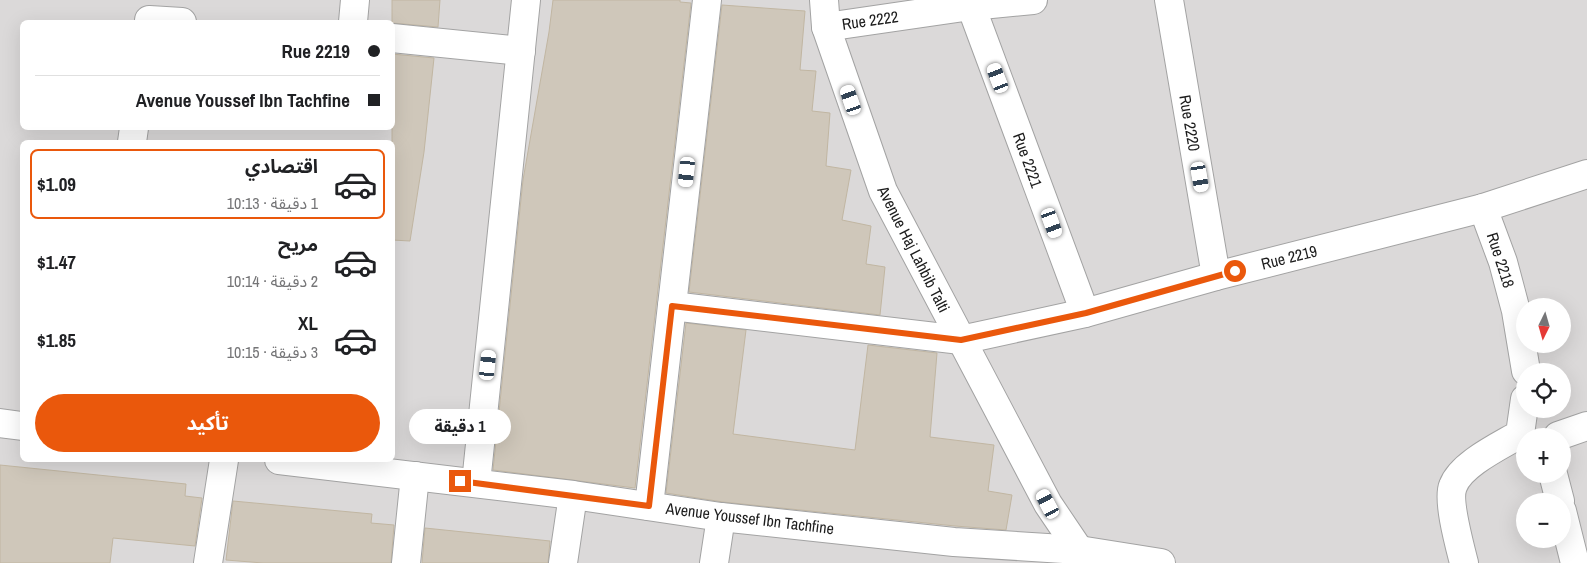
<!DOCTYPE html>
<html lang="ar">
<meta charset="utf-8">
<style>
body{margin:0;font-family:"Archivo Narrow","Noto Sans Arabic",sans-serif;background:#f2f2f2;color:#202124;direction:rtl;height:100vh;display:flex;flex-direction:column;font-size:19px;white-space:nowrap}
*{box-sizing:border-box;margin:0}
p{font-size:16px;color:#757577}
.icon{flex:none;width:28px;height:28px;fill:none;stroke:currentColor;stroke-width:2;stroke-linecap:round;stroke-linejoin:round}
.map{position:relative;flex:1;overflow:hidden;direction:ltr}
.side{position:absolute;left:20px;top:140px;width:375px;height:322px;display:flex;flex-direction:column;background:#fff;border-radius:8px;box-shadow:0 5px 20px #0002;direction:rtl}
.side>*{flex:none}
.guide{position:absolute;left:20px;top:20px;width:375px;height:110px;border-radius:8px;box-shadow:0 5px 20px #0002;direction:rtl;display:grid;align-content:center;height:110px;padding:0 15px;background:#fff}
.needle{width:32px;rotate:185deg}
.buttons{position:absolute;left:1516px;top:298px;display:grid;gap:10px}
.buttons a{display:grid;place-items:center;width:55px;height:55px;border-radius:50%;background:#fff;box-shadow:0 5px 20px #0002;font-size:25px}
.end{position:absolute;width:22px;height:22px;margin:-11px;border:6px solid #ea580c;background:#fff;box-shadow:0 0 0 2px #fff}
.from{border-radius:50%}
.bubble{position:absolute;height:35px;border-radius:18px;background:#fff;box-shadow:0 5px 20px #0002;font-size:16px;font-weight:700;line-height:35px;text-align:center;direction:rtl}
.car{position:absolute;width:15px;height:30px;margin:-15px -8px;border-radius:6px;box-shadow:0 0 4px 1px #0007;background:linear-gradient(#fff 24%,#345 0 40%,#fff 0 76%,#345 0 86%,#fff 0)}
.guide b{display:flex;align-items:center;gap:18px;height:48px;font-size:19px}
.guide b+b{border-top:1px solid #e0e0e0}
.guide i{width:12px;height:12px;background:#202124}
ul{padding:9px 0 0;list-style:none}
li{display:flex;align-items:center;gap:15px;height:70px;margin:0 10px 8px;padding:0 5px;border:2px solid transparent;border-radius:8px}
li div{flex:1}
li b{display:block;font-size:19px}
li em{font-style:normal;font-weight:700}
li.active{border-color:#ea580c}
li>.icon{width:45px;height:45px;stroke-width:1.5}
.primary-button{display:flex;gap:10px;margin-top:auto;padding:10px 15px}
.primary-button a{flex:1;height:58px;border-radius:30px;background:#ea580c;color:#fff;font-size:20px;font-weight:700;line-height:58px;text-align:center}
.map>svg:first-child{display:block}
</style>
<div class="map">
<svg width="1587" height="563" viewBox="0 0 1587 563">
<rect width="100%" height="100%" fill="#efede1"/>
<path fill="#dbd9d9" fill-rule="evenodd" d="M0,0H1587V563H0ZM22,22H392V128H22ZM22,142H392V460H22ZM1525,306H1562V344H1525ZM1525,371H1562V409H1525ZM1525,436H1562V474H1525ZM1525,501H1562V539H1525Z"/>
<g fill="#cfc7ba" stroke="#c1b6a2">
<polygon points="392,0 440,0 438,27 392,23"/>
<polygon points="553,0 680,0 680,2 691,3 635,488 493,470 523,180 549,32"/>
<polygon points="722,5 805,11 800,70 816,71 812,111 830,113 826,166 851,170 842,220 871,226 866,264 885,267 880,315 689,292"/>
<polygon points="392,54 434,58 424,152 410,241 392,240"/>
<polygon points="686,323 746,330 733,434 855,450 868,345 937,353 930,437 994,445 988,491 1012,495 1006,530 955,526 723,502 666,493"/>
<polygon points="0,465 186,484 185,496 202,498 195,546 113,538 110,563 0,563"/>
<polygon points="233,501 372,514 371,523 394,525 391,563 263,563 226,560"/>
<polygon points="425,528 550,541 548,563 422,563"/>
</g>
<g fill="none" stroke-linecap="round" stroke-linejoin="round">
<g stroke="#a3a3a3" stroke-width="30">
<g id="minor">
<polyline points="824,0 826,27 883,191 1048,504 1079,550 1078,563"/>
<polyline points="1169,0 1216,276"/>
<polyline points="971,6 1085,313"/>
<polyline points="149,20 182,22"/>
<polyline points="353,22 355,0"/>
<polyline points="826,27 971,6 1033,0"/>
<polyline points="392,38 521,51"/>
<polyline points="132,142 134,128"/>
<polyline points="1483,208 1503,262 1516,311 1526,371"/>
<polyline points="672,306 961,340 1085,313 1216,276 1483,208 1587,174"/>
<polyline points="0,423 22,426"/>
<polyline points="1558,436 1587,426"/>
<polyline points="279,460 573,495 721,517 954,542 1079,550 1161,563"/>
<polyline points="1553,474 1560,501"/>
<polyline points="476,483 526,0"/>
<polyline points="649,506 707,0"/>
<polyline points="1562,511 1575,563"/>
<polyline points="208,563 224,460"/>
<polyline points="406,563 415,476"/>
<polyline points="563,563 573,495"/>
<polyline points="714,563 721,517"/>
<path d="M1464,563C1460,547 1447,500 1453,486C1461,464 1500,446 1520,434L1525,399"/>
</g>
</g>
<use href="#minor" stroke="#fff" stroke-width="28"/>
</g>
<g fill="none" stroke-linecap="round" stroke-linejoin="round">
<polyline stroke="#ea580c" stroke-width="6" points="460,481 649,506 672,306 961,340 1086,313 1235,271"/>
</g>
<g text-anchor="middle" stroke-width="4" stroke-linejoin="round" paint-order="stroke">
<g font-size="16" fill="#1c1c1c" stroke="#fff">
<text transform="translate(870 20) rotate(-8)" y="6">Rue 2222</text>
<text transform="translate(1190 123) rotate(80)" y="6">Rue 2220</text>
<text transform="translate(1028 160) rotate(70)" y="6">Rue 2221</text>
<text transform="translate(914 249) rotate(63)" y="6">Avenue Haj Lahbib Talti</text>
<text transform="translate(1289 257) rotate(-14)" y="6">Rue 2219</text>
<text transform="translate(1501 260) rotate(72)" y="6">Rue 2218</text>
<text transform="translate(750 518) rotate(7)" y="6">Avenue Youssef Ibn Tachfine</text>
</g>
</g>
</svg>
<div class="buttons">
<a><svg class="needle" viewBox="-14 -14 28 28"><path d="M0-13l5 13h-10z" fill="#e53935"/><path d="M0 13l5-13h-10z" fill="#757577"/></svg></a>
<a><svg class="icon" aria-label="locate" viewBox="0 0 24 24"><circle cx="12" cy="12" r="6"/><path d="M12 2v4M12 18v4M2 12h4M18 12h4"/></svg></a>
<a>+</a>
<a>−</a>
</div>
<i class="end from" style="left:1235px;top:271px"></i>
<i class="end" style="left:460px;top:481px"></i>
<div class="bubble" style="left:409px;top:409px;width:102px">1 دقيقة</div>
<i class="car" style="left:998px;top:78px;rotate:339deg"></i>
<i class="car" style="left:851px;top:100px;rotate:341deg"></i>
<i class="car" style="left:687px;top:172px;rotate:186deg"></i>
<i class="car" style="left:1200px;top:177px;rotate:170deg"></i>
<i class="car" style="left:1052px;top:223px;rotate:160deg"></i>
<i class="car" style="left:488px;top:365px;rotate:6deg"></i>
<i class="car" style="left:1048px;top:504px;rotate:332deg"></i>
<div class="guide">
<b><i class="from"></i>Rue 2219</b>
<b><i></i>Avenue Youssef Ibn Tachfine</b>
</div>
<section class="side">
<ul>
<li class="active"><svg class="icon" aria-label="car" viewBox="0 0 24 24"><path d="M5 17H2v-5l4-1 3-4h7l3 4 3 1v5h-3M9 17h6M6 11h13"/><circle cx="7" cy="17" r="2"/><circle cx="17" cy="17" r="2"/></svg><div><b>اقتصادي</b><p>1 دقيقة · 10:13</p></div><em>$1.09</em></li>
<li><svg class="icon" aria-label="car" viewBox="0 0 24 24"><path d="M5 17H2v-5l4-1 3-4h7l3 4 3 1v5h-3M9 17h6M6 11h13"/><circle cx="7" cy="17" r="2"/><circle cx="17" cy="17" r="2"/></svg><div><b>مريح</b><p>2 دقيقة · 10:14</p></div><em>$1.47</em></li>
<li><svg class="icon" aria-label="car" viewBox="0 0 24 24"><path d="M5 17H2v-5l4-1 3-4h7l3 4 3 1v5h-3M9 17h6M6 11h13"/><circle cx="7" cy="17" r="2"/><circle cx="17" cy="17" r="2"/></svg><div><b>XL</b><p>3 دقيقة · 10:15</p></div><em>$1.85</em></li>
</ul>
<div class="primary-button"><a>تأكيد</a></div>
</section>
</div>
